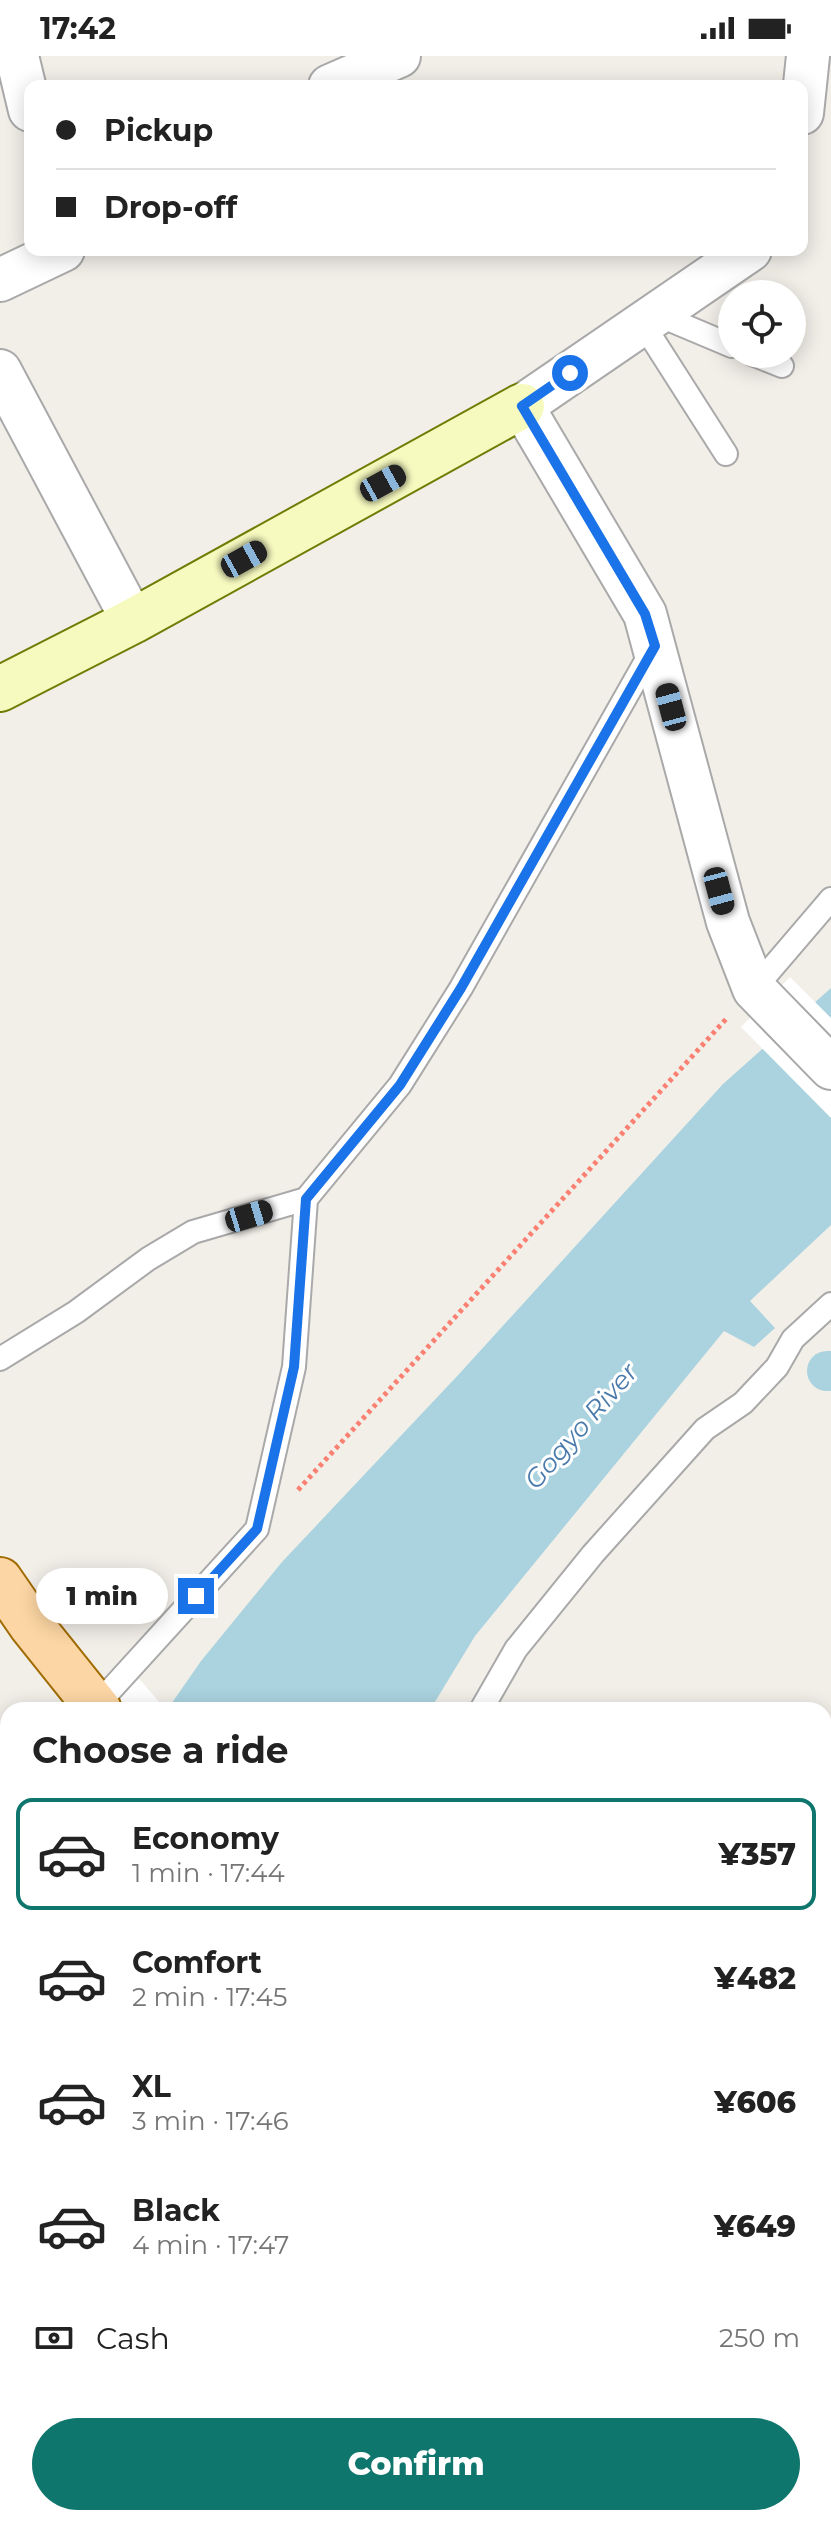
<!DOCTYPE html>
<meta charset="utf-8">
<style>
body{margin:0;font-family:Montserrat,sans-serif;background:#f2f2f2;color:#222;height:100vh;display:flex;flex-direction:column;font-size:30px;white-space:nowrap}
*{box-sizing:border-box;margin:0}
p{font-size:26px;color:#767676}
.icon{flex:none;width:44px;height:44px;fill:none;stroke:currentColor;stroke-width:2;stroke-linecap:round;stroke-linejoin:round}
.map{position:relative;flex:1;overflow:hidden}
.drawer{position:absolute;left:0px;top:1646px;width:832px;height:824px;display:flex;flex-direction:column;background:#fff;border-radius:24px 24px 0 0;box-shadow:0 4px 20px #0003}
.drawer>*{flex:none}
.banner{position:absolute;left:24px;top:24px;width:784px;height:176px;border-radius:16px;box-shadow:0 4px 20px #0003;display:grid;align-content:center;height:176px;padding:0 32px;background:#fff}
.buttons{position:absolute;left:718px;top:224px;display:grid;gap:16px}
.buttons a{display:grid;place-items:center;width:88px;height:88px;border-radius:50%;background:#fff;box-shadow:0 4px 20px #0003;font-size:40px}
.end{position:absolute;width:36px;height:36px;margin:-18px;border:10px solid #1a73e8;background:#fff;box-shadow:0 0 0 4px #fff}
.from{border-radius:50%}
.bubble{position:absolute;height:56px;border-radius:28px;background:#fff;box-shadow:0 4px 20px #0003;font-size:26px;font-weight:800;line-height:56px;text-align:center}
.car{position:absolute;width:24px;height:48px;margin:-24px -12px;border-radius:10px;box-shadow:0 0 6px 2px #0007;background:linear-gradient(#222 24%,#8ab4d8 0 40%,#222 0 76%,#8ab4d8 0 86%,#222 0)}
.banner b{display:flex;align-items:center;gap:28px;height:76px;font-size:30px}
.banner b+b{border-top:2px solid #e0e0e0}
.banner i{width:20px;height:20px;background:#222}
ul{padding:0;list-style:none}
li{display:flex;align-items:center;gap:24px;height:112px;margin:0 16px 12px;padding:0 16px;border:4px solid transparent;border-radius:16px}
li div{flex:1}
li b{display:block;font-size:30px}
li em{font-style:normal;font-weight:800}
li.current{border-color:#0f766e}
li>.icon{width:72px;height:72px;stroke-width:1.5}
h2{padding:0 32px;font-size:36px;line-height:96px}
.pay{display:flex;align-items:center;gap:20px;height:88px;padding:0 32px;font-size:30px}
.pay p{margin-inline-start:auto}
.button{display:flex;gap:16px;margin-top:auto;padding:16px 32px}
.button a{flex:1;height:92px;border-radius:48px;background:#0f766e;color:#fff;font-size:32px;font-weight:800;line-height:92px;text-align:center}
.status{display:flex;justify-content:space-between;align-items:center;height:56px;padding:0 40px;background:#fff;direction:ltr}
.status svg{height:22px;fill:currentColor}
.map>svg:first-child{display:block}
</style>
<div class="status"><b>17:42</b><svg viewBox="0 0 49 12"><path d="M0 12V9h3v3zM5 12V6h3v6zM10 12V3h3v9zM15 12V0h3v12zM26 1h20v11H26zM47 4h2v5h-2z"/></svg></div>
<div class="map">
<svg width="831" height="2470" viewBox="0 0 831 2470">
<rect width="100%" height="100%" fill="#f2efe9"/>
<g fill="#aad3df">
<polygon points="831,932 831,1169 750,1245 775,1272 754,1291 724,1275 475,1580 430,1654 167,1654 201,1605 282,1506 460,1317 723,1028"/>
<polygon points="8,1887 8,2257 0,2266 0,1895"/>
</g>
<g fill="#fff">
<polygon points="790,921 831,962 831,1062 741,971"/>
<polygon points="137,1620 160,1647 161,1654 110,1654"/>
</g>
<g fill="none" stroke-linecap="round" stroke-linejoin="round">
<polyline stroke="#aad3df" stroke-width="40" points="827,1315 831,1315"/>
<g stroke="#a9a9a9" stroke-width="26">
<g id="lane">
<polyline points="656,258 732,290"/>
<polyline points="643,268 726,398"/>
<polyline points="752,298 782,310"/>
<polyline points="754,933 831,843"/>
<polyline points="0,1303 76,1256 148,1203 193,1176 306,1143 400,1029 461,932 654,591"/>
<polyline points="96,1650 257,1473 294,1311 306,1143"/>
<polyline points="481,1654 516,1593 593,1498 705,1373 743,1347 777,1311 793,1283 831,1248"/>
<polyline points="0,2304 8,2295"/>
</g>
</g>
<g stroke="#a9a9a9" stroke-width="46">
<g id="street">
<polyline points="17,0 30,54"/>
<polyline points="330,30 399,0"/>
<polyline points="802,57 808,0"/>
<polyline points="750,194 522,350 645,558 728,866 754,933 831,1012"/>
<polyline points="0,224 63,194"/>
<polyline points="0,315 133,565"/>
<polyline points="0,1774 8,1764"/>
<polyline points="824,1860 831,1852"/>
<polyline points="824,2186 831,2177"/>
<polyline points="270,2470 279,2462"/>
<polyline points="652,2470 659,2462"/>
</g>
</g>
<g stroke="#707d05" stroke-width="48">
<polyline id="secondary" points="0,633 133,565 522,350"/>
</g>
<g stroke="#a06b00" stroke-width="48">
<g id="primary">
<polyline points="0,1524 31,1569 99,1654"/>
<polyline points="770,2462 777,2470"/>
</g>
</g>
<polyline stroke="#fa8072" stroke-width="5" stroke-dasharray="4 4" stroke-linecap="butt" points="298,1434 727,962"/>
<use href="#lane" stroke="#fff" stroke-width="22"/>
<use href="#street" stroke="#fff" stroke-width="42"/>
<use href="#secondary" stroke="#f7fabf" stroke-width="44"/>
<use href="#primary" stroke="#fcd6a4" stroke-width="44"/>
</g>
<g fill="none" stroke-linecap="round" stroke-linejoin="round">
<polyline stroke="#1a73e8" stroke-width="10" points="196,1540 257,1473 294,1311 306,1143 400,1029 461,932 655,590 645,558 522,350 570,317"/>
</g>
<g text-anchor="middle" stroke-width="6" stroke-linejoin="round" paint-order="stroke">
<g font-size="26" font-style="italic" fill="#4a7aab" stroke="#fff">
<text transform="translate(581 1370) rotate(-49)" y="9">Gogyo River</text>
</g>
</g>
</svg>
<div class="buttons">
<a><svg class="icon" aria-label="locate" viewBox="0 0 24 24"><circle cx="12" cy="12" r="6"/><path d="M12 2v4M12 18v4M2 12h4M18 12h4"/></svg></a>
</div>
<i class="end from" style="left:570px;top:317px"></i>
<i class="end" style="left:196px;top:1540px"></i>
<div class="bubble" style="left:36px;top:1512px;width:132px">1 min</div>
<i class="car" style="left:383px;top:427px;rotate:61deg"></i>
<i class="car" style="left:244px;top:503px;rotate:61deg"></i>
<i class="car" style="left:671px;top:651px;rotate:345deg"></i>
<i class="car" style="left:719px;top:835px;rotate:165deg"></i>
<i class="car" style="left:249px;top:1160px;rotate:73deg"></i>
<div class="banner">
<b><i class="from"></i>Pickup</b>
<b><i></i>Drop-off</b>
</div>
<section class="drawer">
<h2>Choose a ride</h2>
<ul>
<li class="current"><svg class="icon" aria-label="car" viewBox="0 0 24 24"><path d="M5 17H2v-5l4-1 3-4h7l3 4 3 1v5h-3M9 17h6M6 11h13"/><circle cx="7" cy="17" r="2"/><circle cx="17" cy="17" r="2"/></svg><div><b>Economy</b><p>1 min · 17:44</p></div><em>¥357</em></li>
<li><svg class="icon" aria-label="car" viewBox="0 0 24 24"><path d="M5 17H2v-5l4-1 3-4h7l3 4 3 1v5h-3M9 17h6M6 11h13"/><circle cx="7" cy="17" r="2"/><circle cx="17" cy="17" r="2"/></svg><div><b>Comfort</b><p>2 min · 17:45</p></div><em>¥482</em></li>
<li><svg class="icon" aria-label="car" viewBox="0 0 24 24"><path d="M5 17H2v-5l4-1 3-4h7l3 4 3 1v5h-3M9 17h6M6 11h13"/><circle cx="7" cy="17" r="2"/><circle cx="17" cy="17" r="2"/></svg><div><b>XL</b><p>3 min · 17:46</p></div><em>¥606</em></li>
<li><svg class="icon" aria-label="car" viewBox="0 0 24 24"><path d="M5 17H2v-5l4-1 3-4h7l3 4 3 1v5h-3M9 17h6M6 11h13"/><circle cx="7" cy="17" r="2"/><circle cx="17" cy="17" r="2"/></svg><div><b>Black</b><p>4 min · 17:47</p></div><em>¥649</em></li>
</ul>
<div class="pay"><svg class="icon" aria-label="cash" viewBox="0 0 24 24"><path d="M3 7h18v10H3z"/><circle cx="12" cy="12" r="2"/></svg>Cash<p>250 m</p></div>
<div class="button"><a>Confirm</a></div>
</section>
</div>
